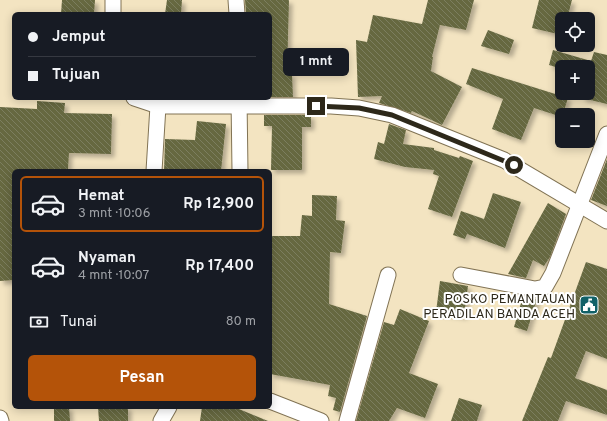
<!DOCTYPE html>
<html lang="id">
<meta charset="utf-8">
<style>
body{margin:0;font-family:Overpass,sans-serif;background:#242831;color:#f1f3f6;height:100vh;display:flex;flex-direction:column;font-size:15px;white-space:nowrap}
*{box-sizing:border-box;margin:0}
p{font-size:13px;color:#9ea1a6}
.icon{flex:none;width:22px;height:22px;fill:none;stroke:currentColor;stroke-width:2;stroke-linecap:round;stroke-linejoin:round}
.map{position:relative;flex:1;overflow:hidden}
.panel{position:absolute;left:12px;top:169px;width:260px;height:240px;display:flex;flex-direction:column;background:#171b24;border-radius:6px;box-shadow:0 2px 10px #0003}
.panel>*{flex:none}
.guide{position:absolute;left:12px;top:12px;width:260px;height:88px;border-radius:6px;box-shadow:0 2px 10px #0003;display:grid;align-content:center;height:88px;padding:0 16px;background:#171b24}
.fabs{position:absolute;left:555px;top:12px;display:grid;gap:8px}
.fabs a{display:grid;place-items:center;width:40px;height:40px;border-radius:6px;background:#171b24;box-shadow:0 2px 10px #0003;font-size:20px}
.end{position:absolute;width:18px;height:18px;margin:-9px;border:5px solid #2d281a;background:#fff;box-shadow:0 0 0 2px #fff}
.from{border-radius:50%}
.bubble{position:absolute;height:28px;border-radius:6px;background:#171b24;box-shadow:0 2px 10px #0003;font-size:13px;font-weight:700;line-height:28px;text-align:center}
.guide b{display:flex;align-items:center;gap:14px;height:38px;font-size:15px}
.guide b+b{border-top:1px solid #363941}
.guide i{width:10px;height:10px;background:#f1f3f6}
ul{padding:7px 0 0;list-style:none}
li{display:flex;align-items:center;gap:12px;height:56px;margin:0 8px 6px;padding:0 8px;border:2px solid transparent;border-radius:6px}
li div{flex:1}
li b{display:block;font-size:15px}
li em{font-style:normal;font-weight:700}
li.active{border-color:#b45309}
li>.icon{width:36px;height:36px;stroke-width:1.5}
.pay{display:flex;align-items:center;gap:10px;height:44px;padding:0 16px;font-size:15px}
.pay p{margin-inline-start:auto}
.action{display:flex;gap:8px;margin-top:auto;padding:8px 16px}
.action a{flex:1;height:46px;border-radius:6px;background:#b45309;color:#fff;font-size:16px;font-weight:700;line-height:46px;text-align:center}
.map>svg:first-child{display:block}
</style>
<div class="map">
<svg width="607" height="421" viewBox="0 0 607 421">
<defs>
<pattern id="building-back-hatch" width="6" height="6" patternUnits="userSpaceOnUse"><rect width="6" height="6" fill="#666841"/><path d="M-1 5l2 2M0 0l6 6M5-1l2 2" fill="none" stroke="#7c7e5f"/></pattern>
<filter id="shadow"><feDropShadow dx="3.5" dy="3.5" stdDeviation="2" flood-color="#0004"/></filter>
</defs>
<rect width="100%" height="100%" fill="#f3e4c1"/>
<g fill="url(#building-back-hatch)" filter="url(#shadow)">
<polygon points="62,0 95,0 94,14 61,14"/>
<polygon points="167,0 182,0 181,14 165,14"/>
<polygon points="245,0 289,0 287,74 292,74 293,97 270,97 270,14 246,14"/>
<polygon points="428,0 474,0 466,30 440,25 432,57 433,57 431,71 462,87 442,125 412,111 411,113 379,103 382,96 358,97 356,40 367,42 373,15 422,24"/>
<polygon points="539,0 572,0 567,19 562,19 562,35 532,28"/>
<polygon points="488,30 514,40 509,54 481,46"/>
<polygon points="553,50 591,61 594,52 607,55 607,104 582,98 583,93 588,93 588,67 562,67 562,69 549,65"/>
<polygon points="472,68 568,98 562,117 534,108 521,140 492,129 503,99 466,84"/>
<polygon points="37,101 65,103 64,113 112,114 111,154 69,153 68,169 55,169 55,171 14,171 14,280 0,281 0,107 37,109"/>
<polygon points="264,115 311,115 311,127 302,127 302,170 271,170 272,126 264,126"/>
<polygon points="197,121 226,124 221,171 164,171 165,139 195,140"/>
<polygon points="389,124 406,130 403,144 434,148 434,150 459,158 460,156 473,161 452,217 428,209 439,176 433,174 434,170 405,167 374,159 378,142 384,144"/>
<polygon points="607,159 607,206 591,200"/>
<polygon points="493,193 521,202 505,248 467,234 465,239 453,235 461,211 484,219"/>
<polygon points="312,195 337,196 336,220 345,221 341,253 330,252 329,304 367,316 340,412 333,410 336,398 328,396 330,385 270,374 270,236 300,236 302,215 312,216"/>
<polygon points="548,203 566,214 550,257 544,266 533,260 526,278 508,274"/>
<polygon points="586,262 607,269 607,359 586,351 575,378 607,390 607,415 566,401 558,421 522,421 548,357 551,358"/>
<polygon points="440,281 468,286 464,316 436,312"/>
<polygon points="523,296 537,299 527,331 514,327"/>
<polygon points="400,309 429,321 409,373 438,384 425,418 397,408 389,421 356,421 384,322 394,325"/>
<polygon points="459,398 482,405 477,421 451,421"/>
<polygon points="54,407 69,407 70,421 54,421"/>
<polygon points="98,407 128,407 128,421 99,421"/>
<polygon points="202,407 234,407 268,421 200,421"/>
</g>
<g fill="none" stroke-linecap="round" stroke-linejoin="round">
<g stroke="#817354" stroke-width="17">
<g id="minor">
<polyline points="236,0 237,14"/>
<polyline points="113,14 113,0"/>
<polyline points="134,98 158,106 331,106 359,108 392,115 504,160 607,221"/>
<polyline points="239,98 240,171"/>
<polyline points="154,171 158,106"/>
<polyline points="461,275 535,289 545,287 553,273 607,134"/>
<polyline points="270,401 321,421"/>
<polyline points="0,418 1,421"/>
<polyline points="161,421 169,407"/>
<polyline points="347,421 388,275"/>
</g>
</g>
<use href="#minor" stroke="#fff" stroke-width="15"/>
</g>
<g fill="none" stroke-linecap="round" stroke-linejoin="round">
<polyline stroke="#2d281a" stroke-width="5" points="316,106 359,108 392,115 514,165"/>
</g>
<defs>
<g id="civic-square" transform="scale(1)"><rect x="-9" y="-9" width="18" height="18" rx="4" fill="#116168" stroke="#fff"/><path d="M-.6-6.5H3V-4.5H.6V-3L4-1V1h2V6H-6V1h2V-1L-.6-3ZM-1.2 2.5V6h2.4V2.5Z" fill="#fff"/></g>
</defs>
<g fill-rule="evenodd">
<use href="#civic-square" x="589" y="305"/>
</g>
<g text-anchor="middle" stroke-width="4" stroke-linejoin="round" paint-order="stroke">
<g font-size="13" fill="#2d281a" stroke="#fff" text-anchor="end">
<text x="575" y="303">POSKO PEMANTAUAN<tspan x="575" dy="15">PERADILAN BANDA ACEH</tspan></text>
</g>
</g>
</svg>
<div class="fabs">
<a><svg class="icon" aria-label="locate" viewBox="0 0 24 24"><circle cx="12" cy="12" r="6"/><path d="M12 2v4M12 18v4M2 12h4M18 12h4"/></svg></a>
<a>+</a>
<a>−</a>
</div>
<i class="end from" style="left:514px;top:165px"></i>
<i class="end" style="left:316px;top:106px"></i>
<div class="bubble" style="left:283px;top:48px;width:66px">1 mnt</div>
<div class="guide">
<b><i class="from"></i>Jemput</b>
<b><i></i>Tujuan</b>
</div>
<section class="panel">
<ul>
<li class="active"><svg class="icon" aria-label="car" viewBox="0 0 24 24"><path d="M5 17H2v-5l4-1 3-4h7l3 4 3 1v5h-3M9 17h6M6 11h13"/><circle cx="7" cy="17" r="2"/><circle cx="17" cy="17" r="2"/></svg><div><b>Hemat</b><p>3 mnt · 10:06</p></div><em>Rp 12,900</em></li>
<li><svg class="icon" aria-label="car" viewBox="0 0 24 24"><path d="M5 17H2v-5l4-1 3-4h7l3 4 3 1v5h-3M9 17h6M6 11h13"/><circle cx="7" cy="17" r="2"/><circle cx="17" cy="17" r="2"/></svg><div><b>Nyaman</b><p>4 mnt · 10:07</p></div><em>Rp 17,400</em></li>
</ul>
<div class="pay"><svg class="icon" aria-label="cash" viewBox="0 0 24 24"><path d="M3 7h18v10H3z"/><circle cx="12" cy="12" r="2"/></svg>Tunai<p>80 m</p></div>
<div class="action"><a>Pesan</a></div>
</section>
</div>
